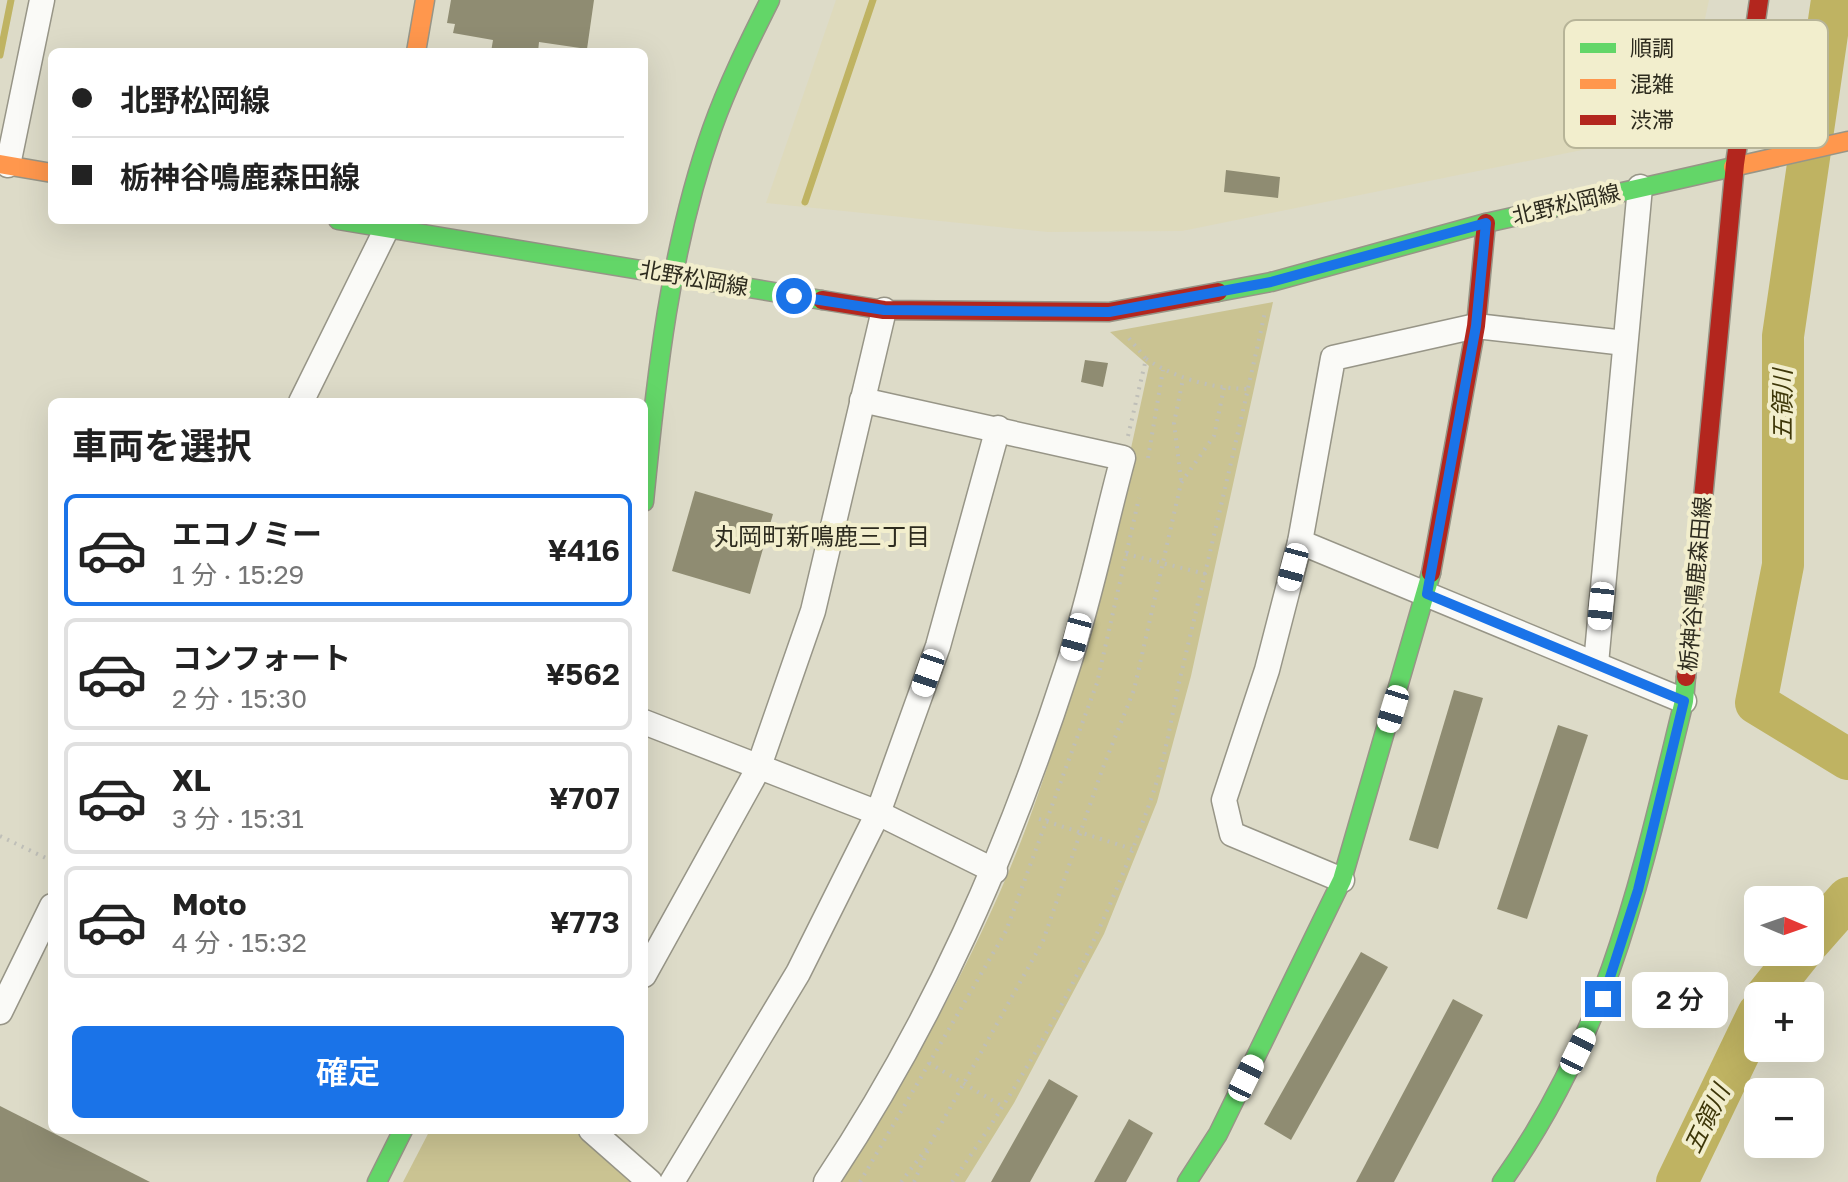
<!DOCTYPE html>
<html lang="ja">
<meta charset="utf-8">
<style>
body{margin:0;font-family:"Golos Text","Noto Sans JP",sans-serif;background:#f6f6f6;color:#222;height:100vh;display:flex;flex-direction:column;font-size:30px;white-space:nowrap}
*{box-sizing:border-box;margin:0}
p{font-size:26px;color:#767676}
.icon{flex:none;width:44px;height:44px;fill:none;stroke:currentColor;stroke-width:2;stroke-linecap:round;stroke-linejoin:round}
.map{position:relative;flex:1;overflow:hidden}
.sheet{position:absolute;left:48px;top:398px;width:600px;height:736px;display:flex;flex-direction:column;background:#fff;border-radius:12px;box-shadow:0 8px 32px #0002}
.sheet>*{flex:none}
.banner{position:absolute;left:48px;top:48px;width:600px;height:176px;border-radius:12px;box-shadow:0 8px 32px #0002;display:grid;align-content:center;height:176px;padding:0 24px;background:#fff}
.needle{width:52px;rotate:92deg}
.buttons{position:absolute;left:1744px;top:886px;display:grid;gap:16px}
.buttons a{display:grid;place-items:center;width:80px;height:80px;border-radius:12px;background:#fff;box-shadow:0 8px 32px #0002;font-size:40px}
.end{position:absolute;width:36px;height:36px;margin:-18px;border:10px solid #1a73e8;background:#fff;box-shadow:0 0 0 4px #fff}
.from{border-radius:50%}
.bubble{position:absolute;height:56px;border-radius:12px;background:#fff;box-shadow:0 8px 32px #0002;font-size:26px;font-weight:600;line-height:56px;text-align:center}
.car{position:absolute;width:24px;height:48px;margin:-24px -12px;border-radius:10px;box-shadow:0 0 6px 2px #0007;background:linear-gradient(#fff 24%,#345 0 40%,#fff 0 76%,#345 0 86%,#fff 0)}
.banner b{display:flex;align-items:center;gap:28px;height:76px;font-size:30px}
.banner b+b{border-top:2px solid #e0e0e0}
.banner i{width:20px;height:20px;background:#222}
ul{padding:0;list-style:none}
li{display:flex;align-items:center;gap:24px;height:112px;margin:0 16px 12px;padding:0 8px;border:4px solid #e0e0e0;border-radius:12px}
li div{flex:1}
li b{display:block;font-size:30px}
li em{font-style:normal;font-weight:600}
li.on{border-color:#1a73e8}
li>.icon{width:72px;height:72px;stroke-width:1.5}
h2{padding:0 24px;font-size:36px;line-height:96px}
.action{display:flex;gap:16px;margin-top:auto;padding:16px 24px}
.action a{flex:1;height:92px;border-radius:12px;background:#1a73e8;color:#fff;font-size:32px;font-weight:600;line-height:92px;text-align:center}
.map>svg:first-child{display:block}
</style>
<div class="map">
<svg width="1848" height="1182" viewBox="0 0 1848 1182">
<rect width="100%" height="100%" fill="#dddbc8"/>
<polygon fill="#dedabc" points="836,0 1709,0 1681,130 1182,231 1048,232 766,203"/>
<g fill="#cac392">
<path d="M1273,302L1191,676L1157,802L1104,934L1014,1103L965,1182H840C911,1070 979,953 1026,828C1082,678 1115,522 1149,366L1110,332Z"/>
<polygon points="430,1130 579,1130 645,1182 403,1182"/>
</g>
<g fill="none" stroke-linecap="round" stroke-linejoin="round">
<g stroke="#bfb362" stroke-width="7">
<polyline points="0,55 11,0"/>
<polyline points="805,202 873,0"/>
</g>
<g stroke="#bfb362" stroke-width="42">
<polyline points="1832,0 1783,336 1783,565 1756,703 1848,759"/>
<polyline points="1810,941 1848,898"/>
<polyline points="1766,996 1801,952"/>
<polyline points="1677,1182 1758,1014"/>
</g>
</g>
<g fill="#8f8c72">
<polygon points="451,0 594,0 587,49 539,42 538,52 491,52 493,40 453,33 455,24 447,23"/>
<polygon points="1226,170 1280,177 1278,198 1224,192"/>
<polygon points="1085,360 1108,363 1103,387 1081,382"/>
<polygon points="695,491 773,514 750,594 672,571"/>
<polygon points="1454,690 1483,698 1438,849 1409,840"/>
<polygon points="1558,725 1588,735 1527,919 1497,909"/>
<polygon points="1361,952 1388,967 1291,1140 1264,1124"/>
<polygon points="1453,999 1483,1015 1394,1182 1356,1182"/>
<polygon points="1049,1079 1078,1096 1030,1182 991,1182"/>
<polygon points="0,1106 150,1182 0,1182"/>
<polygon points="1129,1119 1153,1133 1126,1182 1094,1182"/>
</g>
<g fill="none" stroke-linecap="round" stroke-linejoin="round">
<g stroke="#979587" stroke-width="27">
<g id="street">
<polyline points="8,165 42,0"/>
<polyline points="301,402 387,228"/>
<polyline points="1300,542 1684,701"/>
<polyline points="1596,664 1640,187"/>
<polyline points="644,722 878,813 995,871"/>
<polyline points="1342,880 1232,834 1224,800 1267,670 1300,542 1333,358 1476,326 1625,343"/>
<polyline points="644,975 758,769 813,611 884,310"/>
<polyline points="0,1012 52,906"/>
<polyline points="591,1130 650,1182"/>
<polyline points="672,1182 798,973 878,813 938,646 998,428"/>
<path d="M826,1182C933,1022 1008,851 1067,669C1090,600 1104,528 1123,458L862,400"/>
</g>
</g>
<g stroke="#979587" stroke-width="21">
<g id="fast">
<polyline points="338,220 822,300"/>
<polyline points="1218,292 1271,282 1486,223 1733,167"/>
<path d="M644,502C656,377 670,248 712,129C728,84 749,42 770,0"/>
<polyline points="377,1182 403,1130"/>
<polyline points="1187,1182 1218,1134 1342,880 1431,573"/>
<path d="M1502,1182C1609,1032 1641,876 1684,701L1686,677"/>
</g>
</g>
<g stroke="#979587" stroke-width="21">
<g id="slow">
<polyline points="416,52 425,0"/>
<polyline points="0,164 52,173"/>
<polyline points="1733,167 1848,141"/>
</g>
</g>
<g stroke="#979587" stroke-width="21">
<g id="jam">
<polyline points="822,300 884,310 1109,312 1218,292"/>
<polyline points="1431,573 1476,326 1486,223"/>
<polyline points="1686,677 1735,164 1759,0"/>
</g>
</g>
<g stroke="#bfbfb8" stroke-width="4" stroke-dasharray="2 6" stroke-linecap="butt">
<path d="M1146,359C1178,379 1210,388 1248,389"/>
<polyline points="1128,436 1146,359 1128,337"/>
<polyline points="1148,458 1163,370"/>
<polyline points="1181,480 1174,423 1183,379"/>
<polyline points="1126,554 1206,574"/>
<polyline points="1039,819 1132,849"/>
<polyline points="0,836 52,861"/>
<polyline points="929,1063 1002,1106"/>
<polyline points="860,1182 1006,931 1097,683 1139,498"/>
<polyline points="901,1182 930,1144 1043,941 1102,770 1134,690 1181,483 1214,436 1224,388"/>
<polyline points="914,1182 928,1150"/>
<path d="M952,1182C1036,1064 1105,934 1152,796C1167,755 1172,709 1183,666C1211,548 1239,431 1265,312"/>
</g>
<use href="#street" stroke="#fafaf7" stroke-width="24"/>
<use href="#fast" stroke="#63d668" stroke-width="18"/>
<use href="#slow" stroke="#ff974d" stroke-width="18"/>
<use href="#jam" stroke="#b3261e" stroke-width="18"/>
</g>
<g fill="none" stroke-linecap="round" stroke-linejoin="round">
<polyline stroke="#1a73e8" stroke-width="10" points="794,296 884,310 1109,312 1271,282 1486,223 1476,326 1427,594 1684,701 1638,890 1603,999"/>
</g>
<g text-anchor="middle" stroke-width="8" stroke-linejoin="round" paint-order="stroke">
<g font-size="22" fill="#2d2b1e" stroke="#f2eecd">
<text transform="translate(1566 204) rotate(-13)" y="8">北野松岡線</text>
<text transform="translate(694 278) rotate(10)" y="8">北野松岡線</text>
<text transform="translate(1695 584) rotate(-85)" y="8">栃神谷鳴鹿森田線</text>
</g>
<g font-size="24" font-style="italic" fill="#3e3709" stroke="#f2eecd">
<text transform="translate(1783 405) rotate(-90)" y="8">五領川</text>
<text transform="translate(1707 1119) rotate(-64)" y="8">五領川</text>
</g>
<g font-size="24" fill="#2d2b1e" stroke="#f2eecd">
<text x="822" y="545">丸岡町新鳴鹿三丁目</text>
</g>
</g>
<rect x="1564" y="20" width="264" height="128" rx="12" fill="#f2eecd" stroke="#b7b498" stroke-width="2"/>
<rect x="1580" y="43" width="36" height="10" fill="#63d668"/>
<rect x="1580" y="79" width="36" height="10" fill="#ff974d"/>
<rect x="1580" y="115" width="36" height="10" fill="#b3261e"/>
<g font-size="22" fill="#2d2b1e">
<text x="1630" y="56">順調</text>
<text x="1630" y="92">混雑</text>
<text x="1630" y="128">渋滞</text>
</g>
</svg>
<div class="buttons">
<a><svg class="needle" viewBox="-14 -14 28 28"><path d="M0-13l5 13h-10z" fill="#e53935"/><path d="M0 13l5-13h-10z" fill="#767676"/></svg></a>
<a>+</a>
<a>−</a>
</div>
<i class="end from" style="left:794px;top:296px"></i>
<i class="end" style="left:1603px;top:999px"></i>
<div class="bubble" style="left:1632px;top:972px;width:96px">2 分</div>
<i class="car" style="left:1293px;top:567px;rotate:195deg"></i>
<i class="car" style="left:1601px;top:606px;rotate:186deg"></i>
<i class="car" style="left:1076px;top:637px;rotate:195deg"></i>
<i class="car" style="left:928px;top:673px;rotate:199deg"></i>
<i class="car" style="left:1393px;top:709px;rotate:197deg"></i>
<i class="car" style="left:1578px;top:1051px;rotate:26deg"></i>
<i class="car" style="left:1246px;top:1078px;rotate:26deg"></i>
<div class="banner">
<b><i class="from"></i>北野松岡線</b>
<b><i></i>栃神谷鳴鹿森田線</b>
</div>
<section class="sheet">
<h2>車両を選択</h2>
<ul>
<li class="on"><svg class="icon" aria-label="car" viewBox="0 0 24 24"><path d="M5 17H2v-5l4-1 3-4h7l3 4 3 1v5h-3M9 17h6M6 11h13"/><circle cx="7" cy="17" r="2"/><circle cx="17" cy="17" r="2"/></svg><div><b>エコノミー</b><p>1 分 · 15:29</p></div><em>¥416</em></li>
<li><svg class="icon" aria-label="car" viewBox="0 0 24 24"><path d="M5 17H2v-5l4-1 3-4h7l3 4 3 1v5h-3M9 17h6M6 11h13"/><circle cx="7" cy="17" r="2"/><circle cx="17" cy="17" r="2"/></svg><div><b>コンフォート</b><p>2 分 · 15:30</p></div><em>¥562</em></li>
<li><svg class="icon" aria-label="car" viewBox="0 0 24 24"><path d="M5 17H2v-5l4-1 3-4h7l3 4 3 1v5h-3M9 17h6M6 11h13"/><circle cx="7" cy="17" r="2"/><circle cx="17" cy="17" r="2"/></svg><div><b>XL</b><p>3 分 · 15:31</p></div><em>¥707</em></li>
<li><svg class="icon" aria-label="car" viewBox="0 0 24 24"><path d="M5 17H2v-5l4-1 3-4h7l3 4 3 1v5h-3M9 17h6M6 11h13"/><circle cx="7" cy="17" r="2"/><circle cx="17" cy="17" r="2"/></svg><div><b>Moto</b><p>4 分 · 15:32</p></div><em>¥773</em></li>
</ul>
<div class="action"><a>確定</a></div>
</section>
</div>
